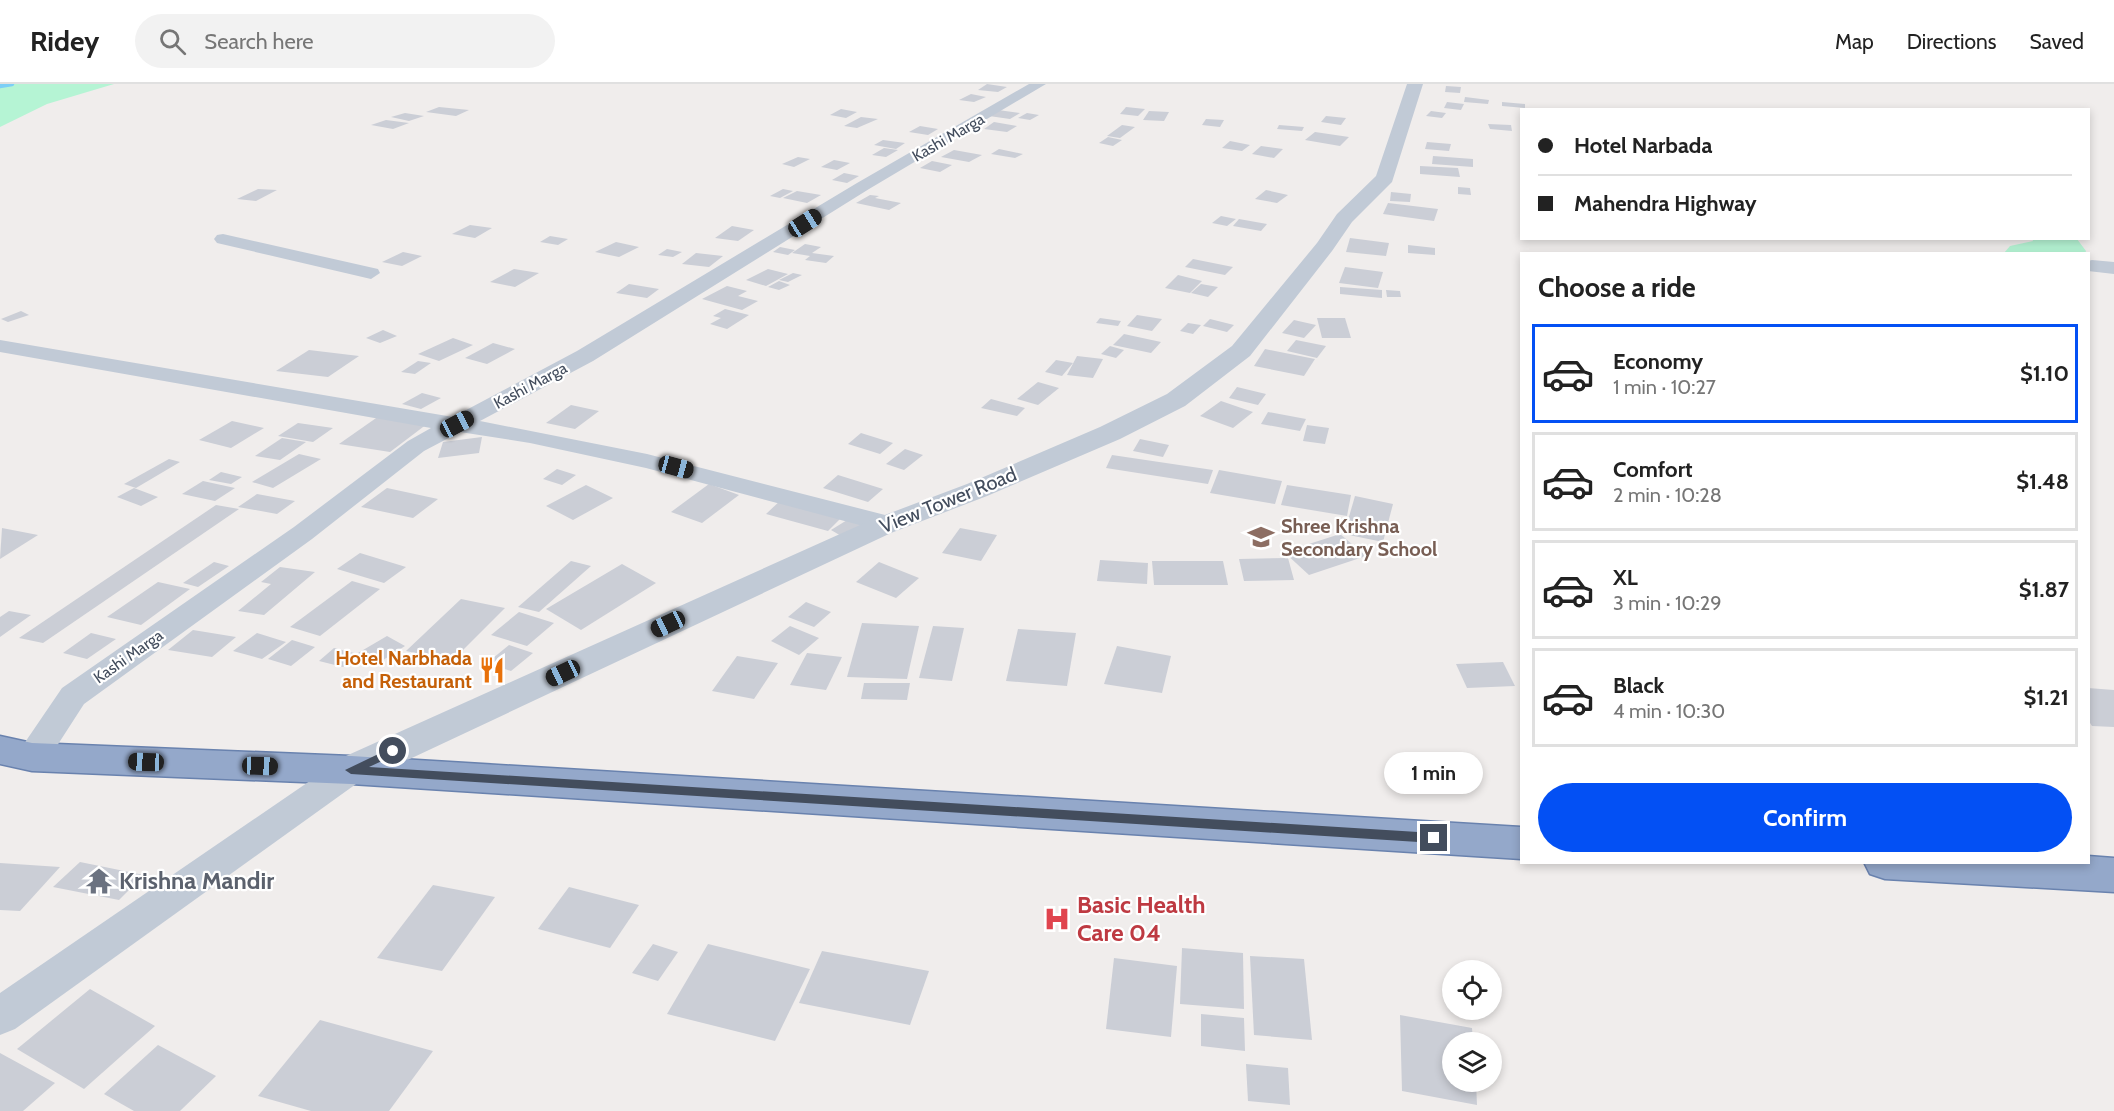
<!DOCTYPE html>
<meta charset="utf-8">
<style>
body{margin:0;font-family:Cabin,sans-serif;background:#f2f2f2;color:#222;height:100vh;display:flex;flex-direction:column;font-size:22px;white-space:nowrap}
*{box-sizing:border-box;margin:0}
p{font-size:20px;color:#767676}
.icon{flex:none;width:33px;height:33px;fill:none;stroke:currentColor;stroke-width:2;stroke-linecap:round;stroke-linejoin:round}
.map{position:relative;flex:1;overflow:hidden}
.panel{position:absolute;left:1520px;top:168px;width:570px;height:612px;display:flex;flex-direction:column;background:#fff;border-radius:0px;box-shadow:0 3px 9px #0003}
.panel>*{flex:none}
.top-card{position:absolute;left:1520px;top:24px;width:570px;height:132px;border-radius:0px;box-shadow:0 3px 9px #0003;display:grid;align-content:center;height:132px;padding:0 18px;background:#fff}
.controls{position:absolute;left:1442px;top:876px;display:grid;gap:12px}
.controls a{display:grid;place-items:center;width:60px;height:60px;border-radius:50%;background:#fff;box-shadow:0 3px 9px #0003;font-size:30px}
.end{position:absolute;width:27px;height:27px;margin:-14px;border:8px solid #434d5d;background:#fff;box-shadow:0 0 0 3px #fff}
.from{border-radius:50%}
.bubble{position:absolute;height:42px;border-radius:21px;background:#fff;box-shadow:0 3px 9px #0003;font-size:20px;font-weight:700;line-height:42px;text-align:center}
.car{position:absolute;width:18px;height:36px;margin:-18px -9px;border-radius:8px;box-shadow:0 0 4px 2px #0007;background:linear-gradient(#222 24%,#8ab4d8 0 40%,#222 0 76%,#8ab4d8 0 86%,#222 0)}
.top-card b{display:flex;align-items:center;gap:21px;height:57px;font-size:22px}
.top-card b+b{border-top:2px solid #e0e0e0}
.top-card i{width:15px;height:15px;background:#222}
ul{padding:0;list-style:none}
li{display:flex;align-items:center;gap:18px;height:99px;margin:0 12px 9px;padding:0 6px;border:3px solid #e0e0e0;border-radius:0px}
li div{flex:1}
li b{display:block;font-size:22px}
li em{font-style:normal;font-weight:700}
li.active{border-color:#0350f4}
li>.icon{width:54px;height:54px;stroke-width:1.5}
h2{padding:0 18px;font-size:27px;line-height:72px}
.button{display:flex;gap:12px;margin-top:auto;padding:12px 18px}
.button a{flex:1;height:69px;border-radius:36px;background:#0350f4;color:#fff;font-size:24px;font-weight:700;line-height:69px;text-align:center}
header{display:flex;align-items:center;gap:36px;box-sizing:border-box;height:84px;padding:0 30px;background:#fff;border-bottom:2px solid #e0e0e0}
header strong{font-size:28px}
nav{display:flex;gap:33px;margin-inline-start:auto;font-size:21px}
.search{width:420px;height:54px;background:#f2f2f2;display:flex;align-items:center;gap:15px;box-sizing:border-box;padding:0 21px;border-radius:33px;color:#767676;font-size:22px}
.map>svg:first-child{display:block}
</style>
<header>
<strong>Ridey</strong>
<div class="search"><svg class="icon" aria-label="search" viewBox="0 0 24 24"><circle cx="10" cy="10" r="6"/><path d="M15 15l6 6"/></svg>Search here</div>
<nav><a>Map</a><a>Directions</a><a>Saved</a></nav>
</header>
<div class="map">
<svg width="2114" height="1027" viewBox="0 0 2114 1027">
<rect width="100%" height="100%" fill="#f0edec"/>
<g fill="#b5f4d4">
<polygon points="0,0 114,0 47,20 0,43"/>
<polygon points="2032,154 2077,155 2086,167 2085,170 2004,169 2010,162 2033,157"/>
</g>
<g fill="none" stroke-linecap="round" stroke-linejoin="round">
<polyline stroke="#7ccff6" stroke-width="4.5" points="0,2 12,0"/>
</g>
<g fill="#cbced6">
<polygon points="987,0 1007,3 998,8 978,6"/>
<polygon points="1446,2 1461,3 1460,9 1445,8"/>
<polygon points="971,10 986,13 974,18 959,16"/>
<polygon points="1465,13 1489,16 1488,20 1464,18"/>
<polygon points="1447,18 1464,20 1461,26 1444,24"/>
<polygon points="1502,18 1525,20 1525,24 1502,22"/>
<polygon points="439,23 469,26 456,32 426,28"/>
<polygon points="1126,23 1145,25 1138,32 1120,30"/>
<polygon points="841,25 857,28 846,34 830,31"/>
<polygon points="998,26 1020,29 1010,35 989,32"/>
<polygon points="1149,27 1169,28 1164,37 1143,36"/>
<polygon points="1431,27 1446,29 1442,34 1426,32"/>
<polygon points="405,29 424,32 409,37 391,33"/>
<polygon points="1027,29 1039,31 1030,36 1018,34"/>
<polygon points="1326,32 1346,34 1341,41 1321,38"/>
<polygon points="861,33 878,35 857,44 844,42"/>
<polygon points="1206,35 1224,36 1220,43 1202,41"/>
<polygon points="386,36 409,39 393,45 371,41"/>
<polygon points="994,38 1017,42 1007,48 984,45"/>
<polygon points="1488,40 1511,41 1512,47 1490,45"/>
<polygon points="1122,41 1135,43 1120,54 1107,52"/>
<polygon points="1279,41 1304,43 1302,47 1277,45"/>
<polygon points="920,42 938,45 928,51 909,48"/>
<polygon points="1315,48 1349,53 1340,62 1305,56"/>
<polygon points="1108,53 1122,56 1113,62 1099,59"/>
<polygon points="883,56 905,59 896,65 874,61"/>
<polygon points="1230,57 1250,61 1242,67 1222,64"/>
<polygon points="1427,58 1451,60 1449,67 1425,65"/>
<polygon points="1261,62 1283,65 1274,74 1252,70"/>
<polygon points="884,64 898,66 886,73 872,71"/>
<polygon points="999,65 1023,70 1015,74 991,70"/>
<polygon points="954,66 982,71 969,78 941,73"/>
<polygon points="1433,72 1473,75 1473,83 1432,80"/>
<polygon points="798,73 810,75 794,83 782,80"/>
<polygon points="834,76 850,79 837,86 821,83"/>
<polygon points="932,77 952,81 940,88 920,84"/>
<polygon points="1420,82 1458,84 1460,93 1420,90"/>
<polygon points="844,89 859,92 847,99 832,96"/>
<polygon points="1458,103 1470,104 1471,111 1458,110"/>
<polygon points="258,105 277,106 256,117 237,115"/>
<polygon points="783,105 793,107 780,114 770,112"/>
<polygon points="1266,106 1288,111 1277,119 1255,115"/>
<polygon points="797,107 821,111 807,119 783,114"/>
<polygon points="1391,108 1411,110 1410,118 1390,117"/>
<polygon points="870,111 879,112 875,114 901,119 889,126 856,119"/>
<polygon points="1388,119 1438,125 1434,137 1383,130"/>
<polygon points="1221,132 1236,135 1227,142 1212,139"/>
<polygon points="1239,135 1267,140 1261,147 1233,142"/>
<polygon points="470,141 492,144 475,154 452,150"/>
<polygon points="732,142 754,146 738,157 715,154"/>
<polygon points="550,152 568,155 558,161 540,158"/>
<polygon points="1350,154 1389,159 1386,172 1346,168"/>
<polygon points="616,158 639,163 619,173 595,168"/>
<polygon points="805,160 821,163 812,169 834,172 826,179 805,176 810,172 792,169"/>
<polygon points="1408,161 1435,164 1435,171 1408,169"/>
<polygon points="780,163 795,166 788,171 773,168"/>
<polygon points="667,165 682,168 673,173 658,171"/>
<polygon points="403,168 422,172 402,182 382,178"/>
<polygon points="696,169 723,172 709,183 682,180"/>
<polygon points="1193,175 1233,183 1225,191 1185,183"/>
<polygon points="1345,183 1383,188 1378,204 1339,199"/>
<polygon points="514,185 539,189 515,203 490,198"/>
<polygon points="768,185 788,190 766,202 746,196"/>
<polygon points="793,189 802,191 788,198 779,196"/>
<polygon points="1178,191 1202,197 1190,209 1165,204"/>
<polygon points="779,197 790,201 779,206 768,203"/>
<polygon points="629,200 659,205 647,214 616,209"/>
<polygon points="1201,200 1218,203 1208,213 1191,209"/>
<polygon points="727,202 747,207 738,212 758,217 742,226 702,215"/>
<polygon points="1340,203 1382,206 1382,214 1340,210"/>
<polygon points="1386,206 1400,207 1401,213 1387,213"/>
<polygon points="725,225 749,231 727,245 710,240 721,234 713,232"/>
<polygon points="21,227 29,231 8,238 1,235"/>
<polygon points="1137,231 1162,235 1152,247 1127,242"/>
<polygon points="1100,234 1121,237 1118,242 1096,239"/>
<polygon points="1317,234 1345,234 1351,254 1322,254"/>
<polygon points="1210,235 1234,241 1227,248 1203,242"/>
<polygon points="1294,236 1316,241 1304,254 1282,249"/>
<polygon points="1188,239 1201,241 1193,250 1180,247"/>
<polygon points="383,246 397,252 380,259 366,254"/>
<polygon points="1124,250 1161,258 1151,269 1113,261"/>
<polygon points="453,254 473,261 439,277 418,270"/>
<polygon points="1296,256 1326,262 1317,274 1287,267"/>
<polygon points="493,259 515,265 487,280 465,274"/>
<polygon points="1110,262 1124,266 1116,274 1101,270"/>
<polygon points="1265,265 1315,275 1304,292 1254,282"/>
<polygon points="309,266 359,272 328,293 276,287"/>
<polygon points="1077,272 1103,275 1093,294 1067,291"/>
<polygon points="1056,276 1073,279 1062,292 1045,288"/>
<polygon points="418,277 431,279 415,290 401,288"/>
<polygon points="1038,298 1059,304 1038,321 1017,315"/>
<polygon points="1237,303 1266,310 1258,321 1229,314"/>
<polygon points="422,309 441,314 421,325 402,320"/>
<polygon points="991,315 1025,324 1017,332 981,324"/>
<polygon points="1221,317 1253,328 1233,344 1200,332"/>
<polygon points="571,321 599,327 575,345 546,339"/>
<polygon points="1268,328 1306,335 1300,347 1261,340"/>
<polygon points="379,332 427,340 390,368 339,360"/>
<polygon points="232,337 264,344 231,364 199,356"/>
<polygon points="298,339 333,344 313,358 278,352"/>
<polygon points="1307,341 1329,344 1325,360 1303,357"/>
<polygon points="861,349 893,359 880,370 848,360"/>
<polygon points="482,353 479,369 438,374 443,358"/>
<polygon points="282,354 306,358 280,376 255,372"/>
<polygon points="1140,355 1169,361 1163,373 1133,367"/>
<polygon points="905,365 923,371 904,386 886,380"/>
<polygon points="299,370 321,375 273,404 252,398"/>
<polygon points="1112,371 1213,386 1208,400 1106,384"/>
<polygon points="169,375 180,378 136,404 124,400"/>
<polygon points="557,385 576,391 562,401 543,395"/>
<polygon points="1219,386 1282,397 1275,420 1210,409"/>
<polygon points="221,388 242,393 231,400 209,396"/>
<polygon points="838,391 883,405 868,418 823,404"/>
<polygon points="203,397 235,404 215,417 182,410"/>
<polygon points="709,400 739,411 702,439 671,428"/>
<polygon points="586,401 613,414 573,436 546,422"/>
<polygon points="1287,401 1351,411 1347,432 1281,421"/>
<polygon points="134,404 158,413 141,422 117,413"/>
<polygon points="387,404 438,415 413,434 361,423"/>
<polygon points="257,410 295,417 277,430 238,423"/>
<polygon points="1355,412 1393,420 1383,458 1344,450"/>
<polygon points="782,415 844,431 828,447 766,430"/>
<polygon points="216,421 239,425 43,559 19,554"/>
<polygon points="852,433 865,440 843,453 831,446"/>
<polygon points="2,444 38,451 0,475"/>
<polygon points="960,444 997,451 981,477 942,469"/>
<polygon points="1340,450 1366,472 1309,491 1284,468"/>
<polygon points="360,469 406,483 384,499 337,485"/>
<polygon points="1288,474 1294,496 1244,497 1239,475"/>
<polygon points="1100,476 1148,479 1147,500 1097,497"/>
<polygon points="571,477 591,482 539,528 518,523"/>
<polygon points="1152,477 1223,477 1228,501 1154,501"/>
<polygon points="214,478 229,482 198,503 183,499"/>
<polygon points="879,478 919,494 896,514 856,498"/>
<polygon points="622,480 656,499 581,546 546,525"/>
<polygon points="280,483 315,488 264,531 238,527 271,500 261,498"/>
<polygon points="352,497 380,505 320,552 290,543"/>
<polygon points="158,498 190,505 141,541 107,533"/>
<polygon points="461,515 505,524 452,577 406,567"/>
<polygon points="806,518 831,528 814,543 788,533"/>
<polygon points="9,527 31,531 0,553 0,533"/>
<polygon points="519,528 554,539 527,562 491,551"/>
<polygon points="862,539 919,542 907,595 847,593"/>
<polygon points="790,542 819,554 799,571 771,557"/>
<polygon points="933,542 964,544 952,597 919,594"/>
<polygon points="1018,545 1076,549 1067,602 1006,597"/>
<polygon points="193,546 236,553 212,573 168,566"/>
<polygon points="91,549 116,555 87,575 63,569"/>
<polygon points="257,549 286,558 262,575 233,567"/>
<polygon points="387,552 405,562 377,580 358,569"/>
<polygon points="292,556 315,563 291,582 268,575"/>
<polygon points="509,561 533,569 511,587 487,579"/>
<polygon points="1117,562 1171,572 1162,609 1104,600"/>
<polygon points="334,564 358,570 343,583 319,577"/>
<polygon points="807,569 842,573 826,606 790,601"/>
<polygon points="737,572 778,579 754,615 712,607"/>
<polygon points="1503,578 1515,602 1467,604 1456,580"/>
<polygon points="864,599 910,599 907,616 861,615"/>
<polygon points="2088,604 2114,606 2114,643 2092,642 2088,636"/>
<polygon points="80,778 144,791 119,816 53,803"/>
<polygon points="0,779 60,783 20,827 0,826"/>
<polygon points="433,801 495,813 442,887 377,874"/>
<polygon points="569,803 639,821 610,864 538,845"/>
<polygon points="653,860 678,868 658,897 632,889"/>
<polygon points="708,860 810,885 775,957 667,930"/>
<polygon points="1182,864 1243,869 1244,925 1180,920"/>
<polygon points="822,867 929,887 910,941 799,919"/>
<polygon points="1250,872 1304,875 1312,956 1254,951"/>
<polygon points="1114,874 1177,882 1171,953 1106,945"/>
<polygon points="90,905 155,942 84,1005 17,965"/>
<polygon points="1201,930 1244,934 1245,967 1201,962"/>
<polygon points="1400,931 1472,944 1473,958 1452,958 1452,998 1476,998 1477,1021 1402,1007"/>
<polygon points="320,936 433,967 389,1027 311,1027 258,1012"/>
<polygon points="158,961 216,992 180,1027 134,1027 104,1010"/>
<polygon points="0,969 55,999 23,1027 0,1027"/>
<polygon points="1246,980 1288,984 1290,1021 1248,1017"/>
</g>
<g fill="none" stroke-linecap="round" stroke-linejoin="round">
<g stroke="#6982ae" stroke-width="3">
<g id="trunk">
<polygon points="0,652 32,659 351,672 1521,743 1521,775 351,700 32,687 0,680"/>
<polygon points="2088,772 2114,774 2114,808 1885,795 1870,790 1864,778 2088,778"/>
</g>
</g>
<g fill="#c1cad6" fill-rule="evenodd">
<polygon points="1029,0 1046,0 869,105 593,277 480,337 647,370 889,432 893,443 889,449 880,451 871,449 867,443 646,384 530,359 460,348 424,367 312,455 84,620 44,682 32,685 20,682 15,673 62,604 294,443 408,357 431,344 0,268 0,256 453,333 577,267 857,99"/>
<polygon points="223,150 378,185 380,189 371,195 217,159 214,155 217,151"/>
<polygon points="2092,176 2114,178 2114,190 2088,187 2088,177"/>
<polygon points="351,673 363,677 368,686 363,695 15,945 0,951 0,909 339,677"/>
</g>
<polygon fill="#c1cad6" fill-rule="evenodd" points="1407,0 1423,0 1392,98 1352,138 1332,167 1250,272 1185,322 1120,355 987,412 891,449 365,696 351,700 337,696 332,686 337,676 869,437 967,400 1100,343 1167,310 1232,262 1317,159 1337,130 1376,92"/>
<use href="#trunk" fill="#94a8ca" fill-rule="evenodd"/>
</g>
<polygon fill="#434d5d" points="393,663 397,664 397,670 369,683 1434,749 1440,754 1434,759 351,690 345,686"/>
<defs>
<g id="school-bare" transform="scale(2.07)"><path d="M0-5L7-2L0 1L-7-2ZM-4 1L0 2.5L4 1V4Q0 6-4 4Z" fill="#8d6e63" stroke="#fff" stroke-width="2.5" paint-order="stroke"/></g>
<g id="restaurant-bare" transform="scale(2.07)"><path d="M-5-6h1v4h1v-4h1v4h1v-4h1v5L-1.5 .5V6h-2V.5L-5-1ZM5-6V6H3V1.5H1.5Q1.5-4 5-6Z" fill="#e8710a" stroke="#fff" stroke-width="2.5" paint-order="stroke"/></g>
<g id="temple-bare" transform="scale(2.07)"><path d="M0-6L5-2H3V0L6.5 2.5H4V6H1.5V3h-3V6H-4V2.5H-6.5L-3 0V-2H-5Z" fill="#6b7280" stroke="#fff" stroke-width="2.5" paint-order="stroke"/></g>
<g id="hospital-bare" transform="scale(2.07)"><path d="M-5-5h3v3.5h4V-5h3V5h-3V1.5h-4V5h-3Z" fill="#e0444e" stroke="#fff" stroke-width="2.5" paint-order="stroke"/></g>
</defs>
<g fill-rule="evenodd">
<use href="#school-bare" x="1261" y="453"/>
<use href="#restaurant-bare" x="492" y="586"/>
<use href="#temple-bare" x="99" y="797"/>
<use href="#hospital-bare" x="1057" y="835"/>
</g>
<g text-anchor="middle" stroke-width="4.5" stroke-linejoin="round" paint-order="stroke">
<g font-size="16" fill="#434d5d" stroke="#fff">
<text transform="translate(948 53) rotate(-30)" y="6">Kashi Marga</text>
<text transform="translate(530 301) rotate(-28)" y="6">Kashi Marga</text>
<text transform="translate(128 572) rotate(-35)" y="6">Kashi Marga</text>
</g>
<g font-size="20" fill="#434d5d" stroke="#fff">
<text transform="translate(948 416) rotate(-22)" y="7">View Tower Road</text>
</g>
<g font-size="20" font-weight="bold" fill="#785e54" stroke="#fff" text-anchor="start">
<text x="1281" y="449">Shree Krishna<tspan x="1281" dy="23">Secondary School</tspan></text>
</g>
<g font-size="20" font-weight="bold" fill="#c56008" stroke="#fff" text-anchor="end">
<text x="472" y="581">Hotel Narbhada<tspan x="472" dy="23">and Restaurant</tspan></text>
</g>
<g font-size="24" font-weight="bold" fill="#5b616d" stroke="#fff" text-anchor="start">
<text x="119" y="805">Krishna Mandir</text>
</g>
<g font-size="24" font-weight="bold" fill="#be3a42" stroke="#fff" text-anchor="start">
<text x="1077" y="829">Basic Health<tspan x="1077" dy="28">Care 04</tspan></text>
</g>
</g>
</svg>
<div class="controls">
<a><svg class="icon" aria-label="locate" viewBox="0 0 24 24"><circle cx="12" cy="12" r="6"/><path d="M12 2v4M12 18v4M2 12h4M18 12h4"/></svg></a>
<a><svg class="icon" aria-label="layers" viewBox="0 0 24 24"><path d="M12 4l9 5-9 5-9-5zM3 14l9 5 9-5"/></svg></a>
</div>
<i class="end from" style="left:393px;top:667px"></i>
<i class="end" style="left:1434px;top:754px"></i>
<div class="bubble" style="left:1384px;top:668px;width:99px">1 min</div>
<i class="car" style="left:805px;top:139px;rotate:58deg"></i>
<i class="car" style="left:457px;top:340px;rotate:62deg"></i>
<i class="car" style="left:676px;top:383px;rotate:105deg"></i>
<i class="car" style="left:668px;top:540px;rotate:245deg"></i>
<i class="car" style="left:563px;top:589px;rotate:245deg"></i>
<i class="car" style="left:146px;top:678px;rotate:272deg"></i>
<i class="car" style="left:260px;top:682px;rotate:92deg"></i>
<div class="top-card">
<b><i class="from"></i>Hotel Narbada</b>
<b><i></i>Mahendra Highway</b>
</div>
<section class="panel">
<h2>Choose a ride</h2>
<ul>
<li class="active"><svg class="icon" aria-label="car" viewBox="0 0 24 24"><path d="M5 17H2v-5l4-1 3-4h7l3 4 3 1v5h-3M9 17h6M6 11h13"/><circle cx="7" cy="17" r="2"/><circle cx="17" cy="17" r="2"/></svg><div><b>Economy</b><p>1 min · 10:27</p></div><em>$1.10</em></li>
<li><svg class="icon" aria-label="car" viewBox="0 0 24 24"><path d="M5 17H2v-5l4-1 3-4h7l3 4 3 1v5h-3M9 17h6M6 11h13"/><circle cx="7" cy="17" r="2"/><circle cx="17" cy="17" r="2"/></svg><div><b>Comfort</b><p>2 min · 10:28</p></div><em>$1.48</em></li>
<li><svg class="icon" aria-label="car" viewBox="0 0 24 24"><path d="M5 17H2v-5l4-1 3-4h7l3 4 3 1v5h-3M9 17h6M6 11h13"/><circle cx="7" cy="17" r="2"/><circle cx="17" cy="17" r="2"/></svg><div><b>XL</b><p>3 min · 10:29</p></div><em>$1.87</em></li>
<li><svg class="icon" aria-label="car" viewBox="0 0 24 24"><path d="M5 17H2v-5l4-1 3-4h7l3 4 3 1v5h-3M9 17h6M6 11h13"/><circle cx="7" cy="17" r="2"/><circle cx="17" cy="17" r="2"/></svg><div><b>Black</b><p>4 min · 10:30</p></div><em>$1.21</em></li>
</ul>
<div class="button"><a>Confirm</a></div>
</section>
</div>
